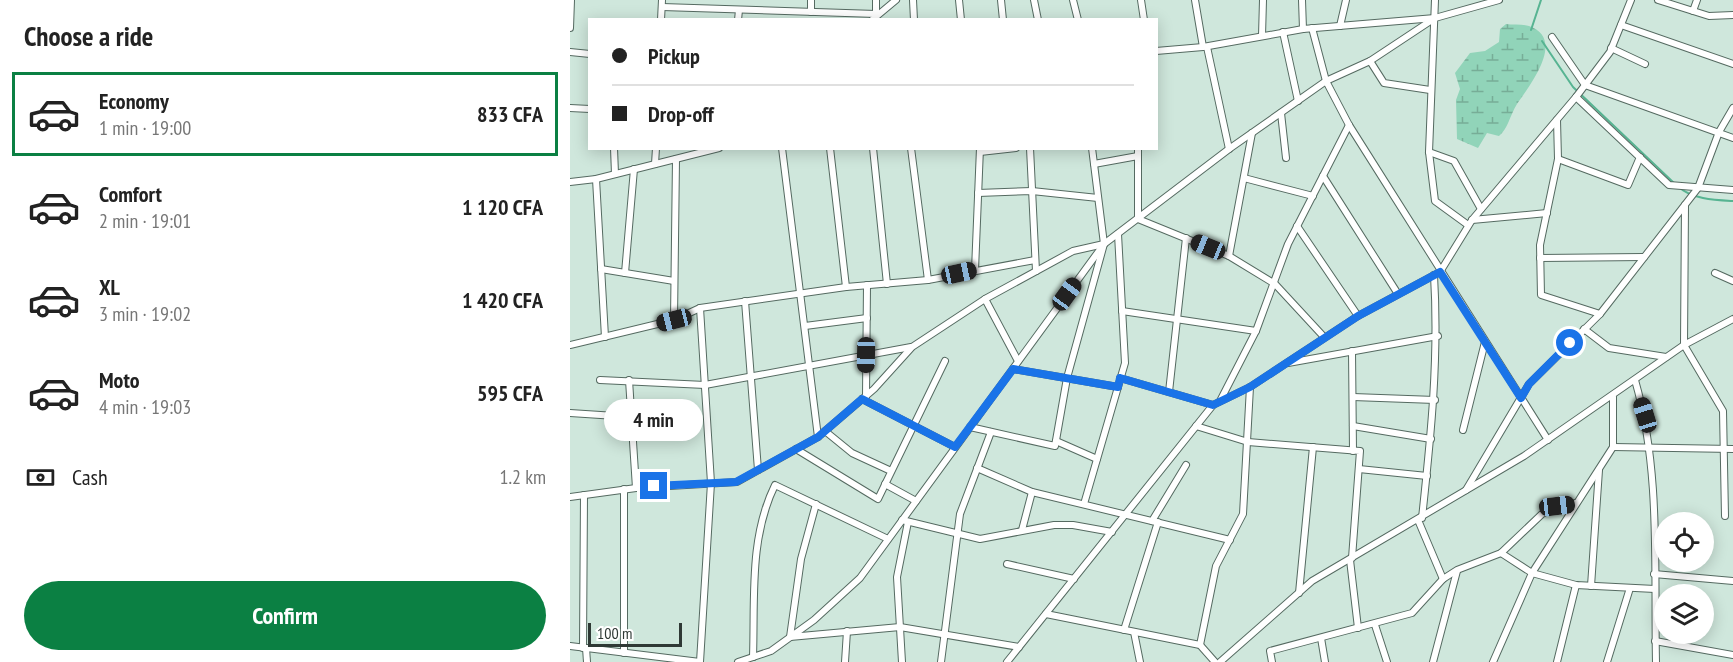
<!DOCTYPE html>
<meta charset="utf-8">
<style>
body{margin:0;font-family:"PT Sans Narrow",sans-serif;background:#f6f6f6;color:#222;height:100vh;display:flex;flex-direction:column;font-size:22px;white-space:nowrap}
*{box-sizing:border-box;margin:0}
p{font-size:20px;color:#767676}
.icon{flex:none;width:33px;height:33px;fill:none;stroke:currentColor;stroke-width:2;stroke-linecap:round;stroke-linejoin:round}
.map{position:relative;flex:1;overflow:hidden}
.panel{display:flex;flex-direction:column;background:#fff;width:570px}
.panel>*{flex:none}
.guide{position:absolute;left:18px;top:18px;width:570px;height:132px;border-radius:0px;box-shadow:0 3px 15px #0003;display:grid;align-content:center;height:132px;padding:0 24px;background:#fff}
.controls{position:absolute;left:1084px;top:512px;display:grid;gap:12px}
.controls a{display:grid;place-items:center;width:60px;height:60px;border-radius:50%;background:#fff;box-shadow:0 3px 15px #0003;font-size:30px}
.scale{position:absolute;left:18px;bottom:15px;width:94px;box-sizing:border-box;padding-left:6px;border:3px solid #2f3935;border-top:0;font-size:16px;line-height:21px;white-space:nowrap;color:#2f3935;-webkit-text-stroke:4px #fff;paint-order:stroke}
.end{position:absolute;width:27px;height:27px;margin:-14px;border:8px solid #1a73e8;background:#fff;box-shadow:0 0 0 3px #fff}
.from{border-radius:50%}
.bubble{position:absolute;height:42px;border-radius:21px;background:#fff;box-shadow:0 3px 15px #0003;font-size:20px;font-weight:800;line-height:42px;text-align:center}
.car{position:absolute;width:18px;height:36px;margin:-18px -9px;border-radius:8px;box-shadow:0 0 4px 2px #0007;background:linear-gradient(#222 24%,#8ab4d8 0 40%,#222 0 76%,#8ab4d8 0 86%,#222 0)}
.guide b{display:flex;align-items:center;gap:21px;height:57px;font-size:22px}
.guide b+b{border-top:2px solid #e0e0e0}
.guide i{width:15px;height:15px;background:#222}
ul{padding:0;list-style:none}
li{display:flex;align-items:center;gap:18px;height:84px;margin:0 12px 9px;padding:0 12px;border:3px solid transparent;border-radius:0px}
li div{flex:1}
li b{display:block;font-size:22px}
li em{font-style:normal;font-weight:800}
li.selected{border-color:#0b8043}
li>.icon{width:54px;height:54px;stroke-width:1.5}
h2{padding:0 24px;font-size:27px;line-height:72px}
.pay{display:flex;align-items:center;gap:15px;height:66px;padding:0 24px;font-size:22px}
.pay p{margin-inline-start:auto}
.button{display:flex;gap:12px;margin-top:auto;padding:12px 24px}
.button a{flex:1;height:69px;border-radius:36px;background:#0b8043;color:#fff;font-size:24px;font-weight:800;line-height:69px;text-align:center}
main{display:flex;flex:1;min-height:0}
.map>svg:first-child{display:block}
</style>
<main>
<section class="panel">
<h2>Choose a ride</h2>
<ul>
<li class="selected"><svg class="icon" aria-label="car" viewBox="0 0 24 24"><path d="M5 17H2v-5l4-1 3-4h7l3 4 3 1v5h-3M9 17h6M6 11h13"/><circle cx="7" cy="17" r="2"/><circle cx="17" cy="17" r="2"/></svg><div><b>Economy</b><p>1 min · 19:00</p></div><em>833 CFA</em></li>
<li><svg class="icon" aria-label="car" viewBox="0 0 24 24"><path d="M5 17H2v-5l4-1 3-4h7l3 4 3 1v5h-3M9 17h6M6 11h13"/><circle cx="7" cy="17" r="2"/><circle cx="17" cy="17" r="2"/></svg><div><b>Comfort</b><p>2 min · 19:01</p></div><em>1 120 CFA</em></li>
<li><svg class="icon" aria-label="car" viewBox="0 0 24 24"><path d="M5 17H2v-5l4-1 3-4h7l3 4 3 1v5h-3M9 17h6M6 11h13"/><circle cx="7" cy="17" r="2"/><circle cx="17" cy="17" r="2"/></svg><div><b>XL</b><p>3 min · 19:02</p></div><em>1 420 CFA</em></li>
<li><svg class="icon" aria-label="car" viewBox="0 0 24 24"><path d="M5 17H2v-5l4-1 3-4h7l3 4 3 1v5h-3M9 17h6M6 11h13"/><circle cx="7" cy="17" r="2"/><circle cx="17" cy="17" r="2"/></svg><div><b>Moto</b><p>4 min · 19:03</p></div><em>595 CFA</em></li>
</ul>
<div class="pay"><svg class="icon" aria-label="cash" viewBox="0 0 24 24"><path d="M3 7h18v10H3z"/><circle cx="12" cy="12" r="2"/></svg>Cash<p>1.2 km</p></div>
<div class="button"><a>Confirm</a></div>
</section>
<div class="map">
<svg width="1163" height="662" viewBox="0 0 1163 662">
<defs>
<pattern id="wetland-marsh" width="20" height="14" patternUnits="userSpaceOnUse" patternTransform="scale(1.5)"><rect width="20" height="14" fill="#91d4b9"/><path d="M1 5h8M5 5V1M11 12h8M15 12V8" fill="none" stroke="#77ad97"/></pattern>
</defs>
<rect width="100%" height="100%" fill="#cfe7dc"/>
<path fill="url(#wetland-marsh)" d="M936,24C943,25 953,24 959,26C997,39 959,86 947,104C940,115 938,129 929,136L917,133L908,148L887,139L886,100L890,89L885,73L900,53L915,51L929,42L930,29Z"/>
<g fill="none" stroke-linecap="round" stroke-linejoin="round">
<g stroke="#57b492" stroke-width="2">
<polyline points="961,30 971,0"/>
<polyline points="972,41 1003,87 1105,184"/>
<path d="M1109,187C1121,199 1146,200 1163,201"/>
</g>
<g stroke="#556a61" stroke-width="8">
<g id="minor">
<polyline points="343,0 344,20"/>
<polyline points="389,0 391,20"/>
<polyline points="431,0 433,20"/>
<polyline points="464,0 468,20"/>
<polyline points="503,0 508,20"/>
<polyline points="571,0 574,20"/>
<polyline points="625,0 633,47"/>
<polyline points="732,0 733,29"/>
<polyline points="865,0 859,152 865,201 898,225"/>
<polyline points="1088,0 1139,16 1163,15"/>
<polyline points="92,7 306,14"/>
<polyline points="1123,11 1127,0"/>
<polyline points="241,12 241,0"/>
<polyline points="306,16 306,0"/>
<polyline points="91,20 92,0"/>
<polyline points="168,20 169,10"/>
<polyline points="302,20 326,0"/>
<polyline points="1051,25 1163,64"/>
<polyline points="770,26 776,0"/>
<polyline points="0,28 1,0"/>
<polyline points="742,28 756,81 779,125 978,440"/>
<polyline points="713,32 728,101"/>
<polyline points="692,36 693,0"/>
<polyline points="982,37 1015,85 1163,138"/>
<polyline points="637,47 659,149"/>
<polyline points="1041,48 1075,64"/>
<polyline points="586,51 633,47 733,29 865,18 929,0"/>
<polyline points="0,52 20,54"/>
<polyline points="800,61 814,83 860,90"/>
<polyline points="1006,97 1099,185 1163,190"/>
<polyline points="0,108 20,109"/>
<polyline points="711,113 716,158"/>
<polyline points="987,120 988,159 970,245 971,295 1030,314"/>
<polyline points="44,148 45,174"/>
<polyline points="212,148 248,437"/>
<polyline points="260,148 276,287"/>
<polyline points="303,148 317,284"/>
<polyline points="341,148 358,280"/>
<polyline points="460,148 466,271"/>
<polyline points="568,148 568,219 659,256 705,284 754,337"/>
<polyline points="410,152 446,148"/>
<polyline points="859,152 884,161 911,209"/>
<polyline points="988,159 1058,185 1070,157"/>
<polyline points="85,164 86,148"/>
<polyline points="524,164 568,156"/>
<polyline points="753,176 828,294"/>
<polyline points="674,178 743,196"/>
<polyline points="26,179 35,337"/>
<polyline points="0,182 26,179 149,148"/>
<polyline points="408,193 462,191 528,198"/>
<polyline points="1115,205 1114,345 1153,411 1155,516"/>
<polyline points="902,220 977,213"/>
<polyline points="727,226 788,316"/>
<polyline points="659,256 682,133"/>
<polyline points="970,258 1074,257"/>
<polyline points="31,269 104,281"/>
<polyline points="405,270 410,148"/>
<polyline points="55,273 64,169"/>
<polyline points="1145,273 1163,281"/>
<polyline points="415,299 448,361"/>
<polyline points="175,301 188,470"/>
<polyline points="552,311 686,331"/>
<polyline points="104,320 106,159"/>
<polyline points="235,326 297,318"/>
<polyline points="1014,329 1039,348 1096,357"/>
<polyline points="0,345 104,320 130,308 276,287 358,280 465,260"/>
<polyline points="782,351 783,451"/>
<polyline points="718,363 868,336"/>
<polyline points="443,369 548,387"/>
<polyline points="550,378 643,405"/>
<polyline points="30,380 135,385 341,347"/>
<polyline points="59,380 66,488"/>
<path d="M1065,380C1091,470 1084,569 1086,662"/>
<polyline points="599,392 616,238"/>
<polyline points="296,396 297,285"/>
<polyline points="783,397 865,400"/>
<polyline points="292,399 385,447"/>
<polyline points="650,401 686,331 718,244 779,125"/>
<polyline points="0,413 61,417"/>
<polyline points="626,426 678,442 790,451 782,558"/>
<polyline points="783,426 861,439"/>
<polyline points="400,427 485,446 497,378 534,244 522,148"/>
<polyline points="893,430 915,342"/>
<polyline points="255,431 282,453 321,471"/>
<polyline points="486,441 527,459"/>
<polyline points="1043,447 1163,449"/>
<polyline points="226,449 308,499 375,361"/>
<polyline points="407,468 462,492 660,540"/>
<polyline points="789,469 857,476"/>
<polyline points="315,484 346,501"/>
<polyline points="896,490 959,384 1030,314 1128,188 1149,132 1163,108"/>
<polyline points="0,497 66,488 167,482 248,437 304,389 342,347 415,299 503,251 534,244"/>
<polyline points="246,504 231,559 220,637 330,627 449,647"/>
<polyline points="514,504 555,363 548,234"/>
<path d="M852,518C861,435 869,358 864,275"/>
<polyline points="332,520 410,539 484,525 503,525 542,532"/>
<polyline points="848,520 873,579"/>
<polyline points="582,521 616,465"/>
<polyline points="452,530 462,492"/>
<polyline points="931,553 962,573 1006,585 1085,589"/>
<polyline points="780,560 788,628"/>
<polyline points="437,564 504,579"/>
<polyline points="1084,574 1163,581"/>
<polyline points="1021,586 1029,470"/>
<polyline points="729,593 743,447"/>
<polyline points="476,614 630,645 645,662"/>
<polyline points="805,625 817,662"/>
<polyline points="554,630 588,522"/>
<polyline points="564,632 570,662"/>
<polyline points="751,638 755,662"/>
<polyline points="1085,641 1163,655"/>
<polyline points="630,645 646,566 673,514 680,387"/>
<polyline points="0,646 130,662"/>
<polyline points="13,648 14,495"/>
<polyline points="16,648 17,662"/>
<polyline points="54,653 54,489"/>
<path d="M183,657C185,598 179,538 205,485L318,539"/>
<polyline points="130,662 141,483 130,308"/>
<polyline points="168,662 201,651 244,620 290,578 534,244 659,149 756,81 800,61 865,18"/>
<polyline points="275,662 277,631"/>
<polyline points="332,662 327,577 338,522"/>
<polyline points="371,662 390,514 421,432"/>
<polyline points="437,662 643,405 680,387 788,316 870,272 902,220 1006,97 1040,52 1061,0"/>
<polyline points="650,662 742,581 954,456 1114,345 1163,319"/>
<polyline points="702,662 700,651 842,613 873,579 887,570 931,553 972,514 987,506 1006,503"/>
<polyline points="863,662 887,571"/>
<polyline points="923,662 962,573 1043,447 1043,397"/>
<polyline points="987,662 1006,585"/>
<polyline points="1037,662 1060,588"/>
</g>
</g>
<use href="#minor" stroke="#fff" stroke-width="6"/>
</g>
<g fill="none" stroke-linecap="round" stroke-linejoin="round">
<polyline stroke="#1a73e8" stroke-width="8" points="84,486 166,482 248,437 292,399 385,447 443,369 548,387 550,378 643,405 680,387 788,316 870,272 951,398 959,384 1000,343"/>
</g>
</svg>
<div class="controls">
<a><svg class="icon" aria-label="locate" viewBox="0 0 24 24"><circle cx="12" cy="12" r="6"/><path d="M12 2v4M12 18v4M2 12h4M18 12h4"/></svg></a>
<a><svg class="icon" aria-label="layers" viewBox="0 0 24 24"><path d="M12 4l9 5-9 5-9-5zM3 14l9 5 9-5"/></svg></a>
</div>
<div class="scale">100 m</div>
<i class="end from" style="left:1000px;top:343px"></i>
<i class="end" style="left:84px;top:486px"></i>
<div class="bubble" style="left:34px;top:399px;width:99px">4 min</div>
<i class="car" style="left:638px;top:247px;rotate:292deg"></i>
<i class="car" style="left:389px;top:273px;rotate:78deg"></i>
<i class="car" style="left:497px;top:294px;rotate:36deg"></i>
<i class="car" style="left:104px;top:320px;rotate:256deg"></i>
<i class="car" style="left:296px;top:355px;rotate:181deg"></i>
<i class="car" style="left:1075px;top:415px;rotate:343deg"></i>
<i class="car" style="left:987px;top:506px;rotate:83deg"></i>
<div class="guide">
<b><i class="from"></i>Pickup</b>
<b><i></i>Drop-off</b>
</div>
</div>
</main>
